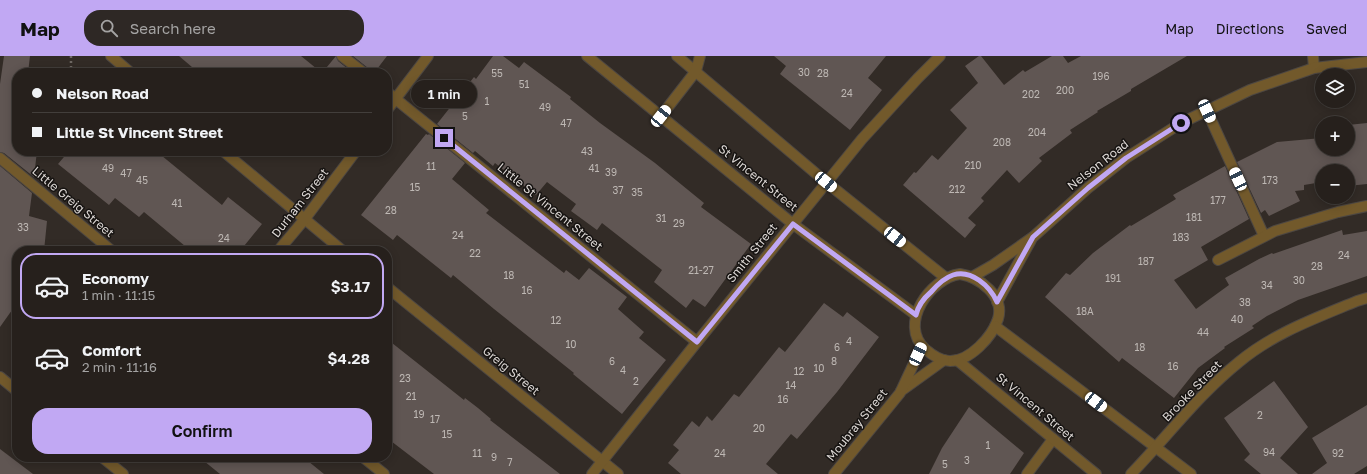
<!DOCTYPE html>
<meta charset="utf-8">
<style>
body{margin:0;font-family:"Golos Text",sans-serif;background:#2e2825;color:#f1f3f6;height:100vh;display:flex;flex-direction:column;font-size:15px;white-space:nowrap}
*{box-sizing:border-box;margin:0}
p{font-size:13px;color:#a4a3a3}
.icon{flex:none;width:22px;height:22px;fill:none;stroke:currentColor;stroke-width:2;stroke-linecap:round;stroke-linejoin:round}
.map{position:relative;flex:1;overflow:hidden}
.side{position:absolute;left:12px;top:190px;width:380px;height:216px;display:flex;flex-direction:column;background:#26201c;border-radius:16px;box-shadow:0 2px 10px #0003,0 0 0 1px #423e3b}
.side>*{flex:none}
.hud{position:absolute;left:12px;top:12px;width:380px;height:88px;border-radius:16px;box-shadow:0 2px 10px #0003,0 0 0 1px #423e3b;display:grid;align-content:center;height:88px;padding:0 20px;background:#26201c}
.fabs{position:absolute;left:1315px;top:12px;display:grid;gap:8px}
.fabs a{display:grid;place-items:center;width:40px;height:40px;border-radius:50%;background:#26201c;box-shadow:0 2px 10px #0003,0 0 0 1px #423e3b;font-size:20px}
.end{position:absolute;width:18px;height:18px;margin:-9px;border:5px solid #c1a8f3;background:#111;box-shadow:0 0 0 2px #111}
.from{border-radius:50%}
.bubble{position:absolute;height:28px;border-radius:14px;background:#26201c;box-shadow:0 2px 10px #0003,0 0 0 1px #423e3b;font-size:13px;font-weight:600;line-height:28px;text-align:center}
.car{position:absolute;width:12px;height:24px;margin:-12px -6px;border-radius:5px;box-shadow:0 0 3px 1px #0007;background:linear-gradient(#fff 24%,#345 0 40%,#fff 0 76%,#345 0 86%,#fff 0)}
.hud b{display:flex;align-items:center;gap:14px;height:38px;font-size:15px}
.hud b+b{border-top:1px solid #423e3b}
.hud i{width:10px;height:10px;background:#f1f3f6}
ul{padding:7px 0 0;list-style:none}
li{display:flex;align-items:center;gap:12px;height:66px;margin:0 8px 6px;padding:0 12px;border:2px solid transparent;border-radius:16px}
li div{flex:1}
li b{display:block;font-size:15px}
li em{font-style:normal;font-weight:600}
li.selected{border-color:#c1a8f3}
li>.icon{width:36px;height:36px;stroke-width:1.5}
.action{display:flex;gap:8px;margin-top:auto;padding:8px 20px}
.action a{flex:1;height:46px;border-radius:16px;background:#c1a8f3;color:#111;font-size:16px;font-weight:600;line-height:46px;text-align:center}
header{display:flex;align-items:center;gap:24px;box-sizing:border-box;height:56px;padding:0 20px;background:#c1a8f3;color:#111}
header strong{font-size:19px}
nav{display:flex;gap:22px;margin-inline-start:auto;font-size:14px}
.search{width:280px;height:36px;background:#2e2825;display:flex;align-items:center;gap:10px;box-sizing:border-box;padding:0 14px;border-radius:16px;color:#a4a3a3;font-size:15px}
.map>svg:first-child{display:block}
</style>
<header>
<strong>Map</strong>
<div class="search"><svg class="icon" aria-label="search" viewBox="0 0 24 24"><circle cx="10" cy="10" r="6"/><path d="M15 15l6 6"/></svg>Search here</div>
<nav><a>Map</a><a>Directions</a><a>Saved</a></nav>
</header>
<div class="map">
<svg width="1367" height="418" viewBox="0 0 1367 418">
<rect width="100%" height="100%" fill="#322b26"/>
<g fill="#605653">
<polygon points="4,0 30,0 28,17 17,17 17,95 37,95 34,121 4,97 0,96 0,28"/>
<polygon points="179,0 301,0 322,17 199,17"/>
<polygon points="336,0 338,5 353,17 322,17"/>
<polygon points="353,0 387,0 374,17 370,17 368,12"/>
<polygon points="493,0 503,0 519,12 524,6 571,41 570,43 600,67 655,107 704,147 701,151 751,188 705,251 693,243 686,252 654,226 662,214 602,167 597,174 571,155 576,148 547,126 536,139 495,107 493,110 475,95 473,97 437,68 474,21 476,23"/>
<polygon points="774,0 886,0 868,22 882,34 850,74 780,18 786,10"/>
<polygon points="979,0 981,0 1004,29 1023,14 1025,16 1052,0 1063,0 1068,7 1081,0 1187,0 1131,33 1131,35 1097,55 1098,56 1070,74 1072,77 1039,102 1042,105 1019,127 1007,114 981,142 984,145 968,162 976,169 965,182 903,129 914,116 916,117 932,99 938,104 967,72 950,54 978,27 965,10"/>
<polygon points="1367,67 1367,128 1348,130 1348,115 1322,115 1322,126 1304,129 1304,134 1295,135 1300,145 1269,160 1265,154 1261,157 1237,106 1277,86 1322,82 1322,93 1348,93 1348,69"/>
<polygon points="426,78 428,79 429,78 465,107 452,123 489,154 486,157 564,217 566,214 579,224 589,212 627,241 618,253 644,276 639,282 666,304 622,358 573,318 574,317 494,253 453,219 451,222 397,179 393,184 361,159"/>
<polygon points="69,95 156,95 222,149 228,141 262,168 240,195 191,195 144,156 139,161 115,142 109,149 58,108"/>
<polygon points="0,110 32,137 29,160 47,165 44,195 17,195 17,247 0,271"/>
<polygon points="1225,110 1249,163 1201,191 1208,204 1174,224 1196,253 1229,229 1225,222 1259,203 1272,197 1273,198 1342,174 1343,179 1367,175 1367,220 1298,244 1267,260 1252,270 1254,272 1224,291 1225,292 1198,312 1174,342 1122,302 1119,306 1045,241 1066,217 1070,219 1093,197 1130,169 1131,170 1176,143 1173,139"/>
<polygon points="824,247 843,261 847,256 879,281 837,336 797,383 791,378 766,408 778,418 681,418 668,407 679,394 673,389 692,365 699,371 707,360 712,365 734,338 739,341 779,291 785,296"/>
<polygon points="387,283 464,344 465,342 478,352 491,363 490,364 560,418 434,418 387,382"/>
<polygon points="1274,325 1308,371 1280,402 1298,418 1261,418 1244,404 1250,398 1224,362"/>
<polygon points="1367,349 1367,410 1354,418 1312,418 1327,407 1312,382"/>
<polygon points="969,351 1024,397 1010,418 929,418 942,392"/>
<polygon points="0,393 33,418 0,418"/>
<polygon points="199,401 303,401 324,418 220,418"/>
</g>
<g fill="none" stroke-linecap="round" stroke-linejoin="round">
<g stroke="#4d4742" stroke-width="12">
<g id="service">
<polyline points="342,0 364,17"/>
<polyline points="387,36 697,286"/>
<polyline points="1207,55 1264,180"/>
<polyline points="0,102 112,195"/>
<polyline points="1218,204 1275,175 1338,156 1367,150"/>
<polyline points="363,401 384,418"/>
<polyline points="1027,418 1053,383"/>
</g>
</g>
<g stroke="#4d4742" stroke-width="12">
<g id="minor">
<polyline points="111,0 131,17"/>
<polyline points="587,0 793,168 916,259"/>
<polyline points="677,0 826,126 946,222"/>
<polyline points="1313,0 1314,12"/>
<polyline points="387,54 428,0"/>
<polyline points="661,60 696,15 700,0"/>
<polyline points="223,95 343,195"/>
<polyline points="278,195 304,164 356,95"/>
<path d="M960,218C979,221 1005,240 998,263C992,281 970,305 950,305C941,305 932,299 925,293C898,268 930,222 960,218Z"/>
<polyline points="972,221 993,209 1033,181 1088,132 1126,102 1181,67 1250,34 1314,12 1367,6"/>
<polyline points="387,231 618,418"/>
<polyline points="997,246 1031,184"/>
<polyline points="995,270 1191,418"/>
<polyline points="957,304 1096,418"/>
<polyline points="0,321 17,335"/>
<polyline points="901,335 944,304"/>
<polyline points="102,401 123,418"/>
<polyline points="592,418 697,286 862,83 918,22 940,0"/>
<polyline points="834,418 900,337 922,290"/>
<path d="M1131,418C1167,381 1198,339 1239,306C1274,277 1316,262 1357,245L1367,242"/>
</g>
</g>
<polyline stroke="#6e6863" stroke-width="2.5" stroke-dasharray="2 3" stroke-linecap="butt" points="71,0 71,17"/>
<use href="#service" stroke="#72592b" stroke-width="10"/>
<use href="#minor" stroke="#72592b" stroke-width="10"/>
</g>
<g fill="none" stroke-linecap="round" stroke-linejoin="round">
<path stroke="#c1a8f3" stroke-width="5" d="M444,82L697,286L793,168L916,259C918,250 924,242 931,236C937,229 944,222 953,219C971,213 990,230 997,246L1033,181L1088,132L1126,102L1181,67"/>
</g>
<g text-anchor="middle" stroke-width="3" stroke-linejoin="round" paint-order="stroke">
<g font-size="10" fill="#beb8b4">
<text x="804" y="20">30</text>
<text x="497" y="21">55</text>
<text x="823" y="21">28</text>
<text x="1101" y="24">196</text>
<text x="524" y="32">51</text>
<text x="1065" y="38">200</text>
<text x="847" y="41">24</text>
<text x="1031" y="42">202</text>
<text x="487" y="49">1</text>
<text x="545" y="55">49</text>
<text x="465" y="64">5</text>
<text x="566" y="71">47</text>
<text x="1037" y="80">204</text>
<text x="1002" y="90">208</text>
<text x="587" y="99">43</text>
<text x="973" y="113">210</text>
<text x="431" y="114">11</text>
<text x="108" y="116">49</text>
<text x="594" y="116">41</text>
<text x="611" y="120">39</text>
<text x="126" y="121">47</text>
<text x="142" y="128">45</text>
<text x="1270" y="128">173</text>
<text x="415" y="135">15</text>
<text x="957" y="137">212</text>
<text x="618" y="138">37</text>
<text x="637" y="140">35</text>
<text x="1218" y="148">177</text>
<text x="177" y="151">41</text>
<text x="391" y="158">28</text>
<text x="1194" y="165">181</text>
<text x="661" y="166">31</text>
<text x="679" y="171">29</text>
<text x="23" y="175">33</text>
<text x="458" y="183">24</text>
<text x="1181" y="185">183</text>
<text x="224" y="186">24</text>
<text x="475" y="201">22</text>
<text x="1344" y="203">24</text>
<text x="1146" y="209">187</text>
<text x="1317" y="214">28</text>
<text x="701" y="218">21-27</text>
<text x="509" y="223">18</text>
<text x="1113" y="226">191</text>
<text x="1299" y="228">30</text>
<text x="1267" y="233">34</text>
<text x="527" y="238">16</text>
<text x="1245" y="250">38</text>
<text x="1085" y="259">18A</text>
<text x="1237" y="267">40</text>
<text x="556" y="268">12</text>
<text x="1203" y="280">44</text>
<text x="849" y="289">4</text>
<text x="571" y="292">10</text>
<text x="837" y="295">6</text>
<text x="1140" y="295">18</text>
<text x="612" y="309">6</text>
<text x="834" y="309">8</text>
<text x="1173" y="314">16</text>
<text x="819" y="316">10</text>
<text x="623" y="318">4</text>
<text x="799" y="319">12</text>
<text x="405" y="326">23</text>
<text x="636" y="329">2</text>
<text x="791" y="333">14</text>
<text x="411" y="344">21</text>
<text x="783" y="347">16</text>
<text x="419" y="362">19</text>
<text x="1260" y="363">2</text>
<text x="435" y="367">17</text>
<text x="759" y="376">20</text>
<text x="447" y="382">15</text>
<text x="988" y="393">1</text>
<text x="1269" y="400">94</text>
<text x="477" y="401">11</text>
<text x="720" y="401">24</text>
<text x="1338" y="401">92</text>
<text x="494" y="405">9</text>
<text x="967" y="408">3</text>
<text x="510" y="410">7</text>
<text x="945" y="412">5</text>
</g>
<g font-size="12" fill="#ddd8d5" stroke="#171412">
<text transform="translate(1098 109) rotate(-38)" y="4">Nelson Road</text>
<text transform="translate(758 122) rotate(39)" y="4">St Vincent Street</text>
<text transform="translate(73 146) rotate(40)" y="4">Little Greig Street</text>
<text transform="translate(300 147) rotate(-52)" y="4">Durham Street</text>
<text transform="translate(550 151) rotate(39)" y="4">Little St Vincent Street</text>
<text transform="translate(752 197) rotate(-51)" y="4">Smith Street</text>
<text transform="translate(511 315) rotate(39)" y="4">Greig Street</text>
<text transform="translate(1192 335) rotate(-46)" y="4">Brooke Street</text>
<text transform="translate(1035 351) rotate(40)" y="4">St Vincent Street</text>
<text transform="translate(857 369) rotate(-51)" y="4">Moubray Street</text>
</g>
</g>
</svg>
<div class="fabs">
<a><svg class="icon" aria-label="layers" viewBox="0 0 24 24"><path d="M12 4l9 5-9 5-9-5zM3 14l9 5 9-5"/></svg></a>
<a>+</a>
<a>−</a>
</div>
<i class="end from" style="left:1181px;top:67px"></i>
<i class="end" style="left:444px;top:82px"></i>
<div class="bubble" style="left:411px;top:24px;width:66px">1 min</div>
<i class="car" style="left:1207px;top:55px;rotate:155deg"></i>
<i class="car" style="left:661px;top:60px;rotate:39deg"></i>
<i class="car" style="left:1238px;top:123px;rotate:335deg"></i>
<i class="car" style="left:826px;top:126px;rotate:129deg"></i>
<i class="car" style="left:895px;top:181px;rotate:129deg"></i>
<i class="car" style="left:918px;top:298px;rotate:25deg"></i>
<i class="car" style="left:1096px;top:346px;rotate:127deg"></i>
<div class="hud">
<b><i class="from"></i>Nelson Road</b>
<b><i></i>Little St Vincent Street</b>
</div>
<section class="side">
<ul>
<li class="selected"><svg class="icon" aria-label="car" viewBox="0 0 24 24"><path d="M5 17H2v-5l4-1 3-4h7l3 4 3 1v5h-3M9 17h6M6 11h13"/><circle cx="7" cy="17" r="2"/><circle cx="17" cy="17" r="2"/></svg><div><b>Economy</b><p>1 min · 11:15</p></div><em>$3.17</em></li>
<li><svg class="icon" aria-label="car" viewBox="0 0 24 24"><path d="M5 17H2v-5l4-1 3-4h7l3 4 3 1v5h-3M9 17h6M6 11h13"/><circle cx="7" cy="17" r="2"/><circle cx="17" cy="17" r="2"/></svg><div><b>Comfort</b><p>2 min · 11:16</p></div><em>$4.28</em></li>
</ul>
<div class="action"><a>Confirm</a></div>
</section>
</div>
